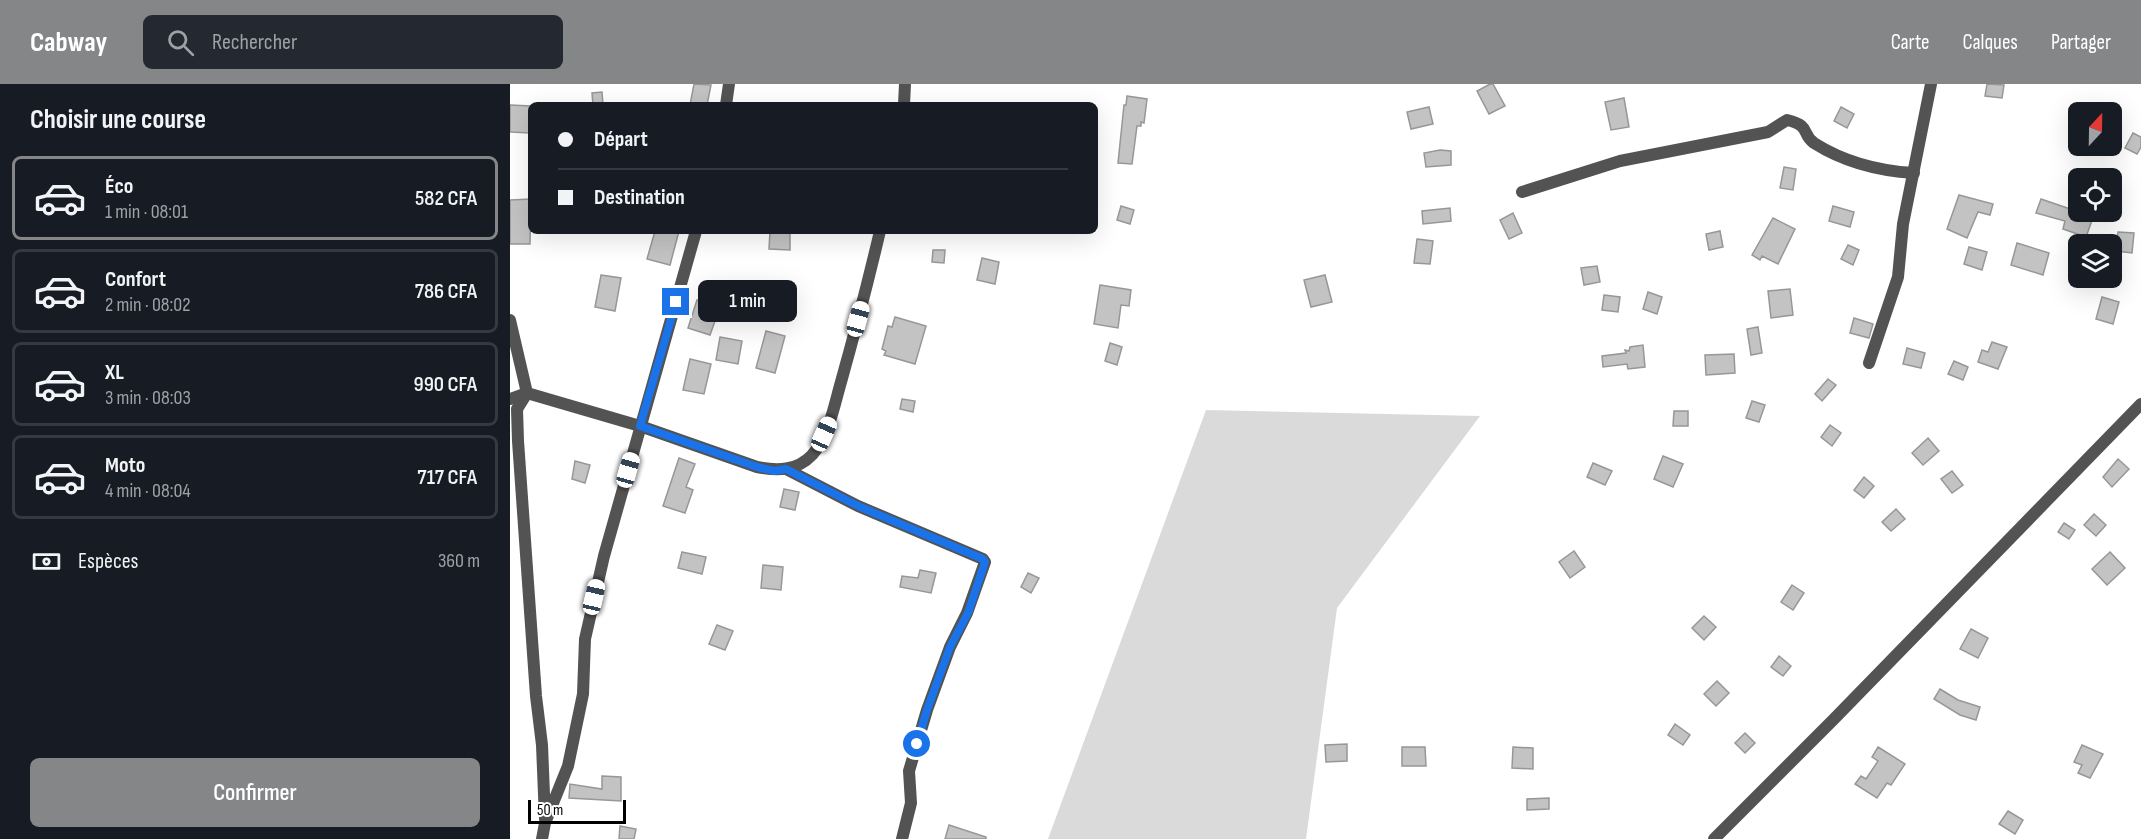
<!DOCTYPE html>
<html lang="fr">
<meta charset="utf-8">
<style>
body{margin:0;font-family:"Sofia Sans Condensed",sans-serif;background:#242831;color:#f1f3f6;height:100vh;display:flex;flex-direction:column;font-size:22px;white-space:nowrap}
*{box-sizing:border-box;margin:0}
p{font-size:20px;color:#9ea1a6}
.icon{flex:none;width:33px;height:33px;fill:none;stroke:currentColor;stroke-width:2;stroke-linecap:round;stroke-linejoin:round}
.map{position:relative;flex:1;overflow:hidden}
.drawer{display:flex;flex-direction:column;background:#171b24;width:510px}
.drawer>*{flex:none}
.guide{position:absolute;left:18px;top:18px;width:570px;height:132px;border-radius:9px;box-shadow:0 6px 24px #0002;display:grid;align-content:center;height:132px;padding:0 30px;background:#171b24}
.needle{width:39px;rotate:22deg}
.fabs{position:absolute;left:1558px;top:18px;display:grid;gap:12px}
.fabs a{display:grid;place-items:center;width:54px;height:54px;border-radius:9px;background:#171b24;box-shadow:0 6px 24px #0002;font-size:30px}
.scale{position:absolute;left:18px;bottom:15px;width:98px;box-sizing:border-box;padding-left:6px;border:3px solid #000;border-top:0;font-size:16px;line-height:21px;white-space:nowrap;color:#000;-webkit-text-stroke:4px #fff;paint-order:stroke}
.end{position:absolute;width:27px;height:27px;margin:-14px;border:8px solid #1a73e8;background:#fff;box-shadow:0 0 0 3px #fff}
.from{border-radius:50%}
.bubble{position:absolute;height:42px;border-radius:9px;background:#171b24;box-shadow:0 6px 24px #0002;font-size:20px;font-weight:600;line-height:42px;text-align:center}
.car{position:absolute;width:18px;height:36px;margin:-18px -9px;border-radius:8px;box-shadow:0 0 4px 2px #0007;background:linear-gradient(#fff 24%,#345 0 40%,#fff 0 76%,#345 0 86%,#fff 0)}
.guide b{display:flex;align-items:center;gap:21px;height:57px;font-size:22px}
.guide b+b{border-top:2px solid #363941}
.guide i{width:15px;height:15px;background:#f1f3f6}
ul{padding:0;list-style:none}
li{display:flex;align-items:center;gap:18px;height:84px;margin:0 12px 9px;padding:0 18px;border:3px solid #363941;border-radius:9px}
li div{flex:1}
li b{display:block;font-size:22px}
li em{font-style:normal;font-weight:600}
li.selected{border-color:#858687}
li>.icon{width:54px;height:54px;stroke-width:1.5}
h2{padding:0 30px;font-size:27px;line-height:72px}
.pay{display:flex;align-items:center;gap:15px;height:66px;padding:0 30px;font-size:22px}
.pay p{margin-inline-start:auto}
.cta{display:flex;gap:12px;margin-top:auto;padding:12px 30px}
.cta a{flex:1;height:69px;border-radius:9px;background:#858687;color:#fff;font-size:24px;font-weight:600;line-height:69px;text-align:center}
header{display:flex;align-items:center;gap:36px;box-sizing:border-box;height:84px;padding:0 30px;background:#858687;color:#fff}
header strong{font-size:28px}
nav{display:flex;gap:33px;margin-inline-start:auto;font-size:21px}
.search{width:420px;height:54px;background:#242831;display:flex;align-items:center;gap:15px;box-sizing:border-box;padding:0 21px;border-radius:9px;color:#9ea1a6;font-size:22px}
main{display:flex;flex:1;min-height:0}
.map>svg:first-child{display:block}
</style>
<header>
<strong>Cabway</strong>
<div class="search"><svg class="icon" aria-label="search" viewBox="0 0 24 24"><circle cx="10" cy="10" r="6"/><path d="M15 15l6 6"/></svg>Rechercher</div>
<nav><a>Carte</a><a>Calques</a><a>Partager</a></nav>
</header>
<main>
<section class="drawer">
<h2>Choisir une course</h2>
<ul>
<li class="selected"><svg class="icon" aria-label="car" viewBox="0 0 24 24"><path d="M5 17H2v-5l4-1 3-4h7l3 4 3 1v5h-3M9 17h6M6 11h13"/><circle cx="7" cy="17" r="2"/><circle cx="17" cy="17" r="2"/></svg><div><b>Éco</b><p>1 min · 08:01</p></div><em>582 CFA</em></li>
<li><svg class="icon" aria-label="car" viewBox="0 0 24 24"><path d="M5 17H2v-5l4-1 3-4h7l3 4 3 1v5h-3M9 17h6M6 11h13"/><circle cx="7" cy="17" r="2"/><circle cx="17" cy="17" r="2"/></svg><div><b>Confort</b><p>2 min · 08:02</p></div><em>786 CFA</em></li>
<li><svg class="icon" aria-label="car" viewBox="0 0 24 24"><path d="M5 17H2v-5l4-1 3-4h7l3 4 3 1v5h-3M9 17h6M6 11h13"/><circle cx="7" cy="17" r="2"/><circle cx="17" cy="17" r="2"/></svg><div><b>XL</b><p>3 min · 08:03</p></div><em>990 CFA</em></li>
<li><svg class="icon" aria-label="car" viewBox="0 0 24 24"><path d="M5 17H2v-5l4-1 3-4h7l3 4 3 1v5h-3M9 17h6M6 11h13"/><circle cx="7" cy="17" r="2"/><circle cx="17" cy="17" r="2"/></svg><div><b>Moto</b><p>4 min · 08:04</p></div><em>717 CFA</em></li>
</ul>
<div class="pay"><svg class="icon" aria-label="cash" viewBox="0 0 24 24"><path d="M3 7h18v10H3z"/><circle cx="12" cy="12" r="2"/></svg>Espèces<p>360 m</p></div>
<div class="cta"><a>Confirmer</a></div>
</section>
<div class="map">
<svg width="1631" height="755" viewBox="0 0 1631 755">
<rect width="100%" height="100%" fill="#fff"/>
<polygon fill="#dadada" points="696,326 970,332 827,524 796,755 538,755"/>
<g fill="#c3c3c3" stroke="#979797" stroke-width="1.5">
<polygon points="184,0 201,1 197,21 180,21"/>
<polygon points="980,0 983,0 995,22 979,30 967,7"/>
<polygon points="1477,0 1494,1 1492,14 1475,12"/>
<polygon points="92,8 93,21 83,21 82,9"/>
<polygon points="617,12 637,15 634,39 631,38 631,42 627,42 622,80 608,79 614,21 616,21"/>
<polygon points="1114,14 1119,43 1101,46 1095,18"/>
<polygon points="0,21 21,22 20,49 0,48"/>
<polygon points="919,23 923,40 901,45 897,28"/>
<polygon points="1331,23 1344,30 1337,44 1324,37"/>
<polygon points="1623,49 1631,53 1631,63 1627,70 1615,64"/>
<polygon points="930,66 941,67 941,81 916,83 914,69"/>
<polygon points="1274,83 1286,85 1283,106 1270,104"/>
<polygon points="1449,111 1483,120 1480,131 1468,128 1457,154 1437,145"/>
<polygon points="21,115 20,160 0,160 0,116"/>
<polygon points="1531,115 1569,128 1585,128 1576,153 1553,145 1555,137 1526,129"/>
<polygon points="611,122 624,126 620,140 607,136"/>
<polygon points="1323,122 1344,128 1340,143 1319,137"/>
<polygon points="940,124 941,137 913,140 912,127"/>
<polygon points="1003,129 1012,149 999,155 990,136"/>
<polygon points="1263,134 1285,145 1268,180 1252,172 1250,176 1242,171"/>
<polygon points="145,147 169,147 160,181 137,175"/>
<polygon points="260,147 280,147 280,166 259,165"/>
<polygon points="1210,147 1213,163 1199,166 1196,150"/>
<polygon points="1608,148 1624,149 1622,169 1606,167"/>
<polygon points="907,155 923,157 920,180 904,179"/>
<polygon points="1507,159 1539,169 1533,191 1501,181"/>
<polygon points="1338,161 1349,166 1343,181 1331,175"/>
<polygon points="1459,163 1477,168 1472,186 1454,180"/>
<polygon points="423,166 435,166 434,179 422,178"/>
<polygon points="472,174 489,178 485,200 467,196"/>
<polygon points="1087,182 1090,198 1074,201 1071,184"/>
<polygon points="91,191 111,194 105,227 85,223"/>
<polygon points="815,191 822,218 801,223 794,196"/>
<polygon points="590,201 621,206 619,222 611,221 608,244 584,240"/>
<polygon points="1280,205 1283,231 1261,234 1258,207"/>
<polygon points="1138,208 1152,213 1147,230 1133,225"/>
<polygon points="1094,211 1110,213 1108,228 1092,226"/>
<polygon points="1592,213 1609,218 1603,240 1586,235"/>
<polygon points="187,216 210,223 200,251 178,244"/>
<polygon points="385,233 416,242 405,280 374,271 376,267 372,265 378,242 382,243"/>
<polygon points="1344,234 1363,240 1359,254 1340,249"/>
<polygon points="1248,243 1252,269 1241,271 1237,245"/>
<polygon points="256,247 275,252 265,289 246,284"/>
<polygon points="210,253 232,257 228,280 206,276"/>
<polygon points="1482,258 1497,263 1488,285 1468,278 1472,266 1478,268"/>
<polygon points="600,259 612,263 607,281 595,277"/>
<polygon points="1133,261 1135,283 1118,285 1117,280 1093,283 1092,272 1116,269 1115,266 1119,267 1120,263"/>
<polygon points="1397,264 1415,269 1411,284 1393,280"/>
<polygon points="1224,270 1225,289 1196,291 1195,271"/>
<polygon points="180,275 201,280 194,310 173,306"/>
<polygon points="1444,277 1458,283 1453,296 1438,290"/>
<polygon points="1318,295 1326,301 1312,317 1305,310"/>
<polygon points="392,315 405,317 403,328 390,325"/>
<polygon points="1242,317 1255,321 1249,338 1236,334"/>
<polygon points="1164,327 1178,327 1178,342 1163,342"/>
<polygon points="1320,341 1331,349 1322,362 1311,353"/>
<polygon points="1418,354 1429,367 1413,381 1402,369"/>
<polygon points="1153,372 1173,380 1163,403 1144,395"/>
<polygon points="169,374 185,380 176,403 183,406 175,429 153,422"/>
<polygon points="1608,375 1619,385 1602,403 1593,393"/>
<polygon points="65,377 80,381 75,399 62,395"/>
<polygon points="1083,379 1102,387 1095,401 1077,393"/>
<polygon points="1442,387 1453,401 1442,409 1431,395"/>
<polygon points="1354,393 1364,402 1354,414 1344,406"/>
<polygon points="274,405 289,408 285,426 270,423"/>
<polygon points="1386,425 1395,435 1381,447 1372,438"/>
<polygon points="1584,430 1596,441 1586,452 1574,441"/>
<polygon points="1554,439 1565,446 1559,455 1548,448"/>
<polygon points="1064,467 1075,483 1060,494 1049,478"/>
<polygon points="172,468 196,473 192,490 168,484"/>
<polygon points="1600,468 1615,484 1597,501 1582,485"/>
<polygon points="253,481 273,483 271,506 251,504"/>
<polygon points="410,486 426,489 421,509 390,503 392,492 408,494"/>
<polygon points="518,489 529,494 521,509 511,503"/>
<polygon points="1282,501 1294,509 1283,526 1271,518"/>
<polygon points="1194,532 1206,543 1194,556 1182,544"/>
<polygon points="207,541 223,547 215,566 199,560"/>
<polygon points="1461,545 1478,554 1468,574 1450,565"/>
<polygon points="1269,572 1281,582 1273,592 1261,583"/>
<polygon points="1207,597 1219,609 1206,622 1194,610"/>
<polygon points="1430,605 1448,616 1470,623 1466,636 1450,631 1424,615"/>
<polygon points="1165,640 1180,651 1173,661 1158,651"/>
<polygon points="1235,649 1245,659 1235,669 1225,659"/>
<polygon points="837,660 837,677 816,678 815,661"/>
<polygon points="1572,661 1593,670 1580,694 1568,689 1572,681 1564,678"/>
<polygon points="892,663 915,663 916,682 892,682"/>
<polygon points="1003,663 1023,664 1023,685 1002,684"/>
<polygon points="1368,663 1395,680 1381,701 1377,699 1367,714 1345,700 1351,692 1356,695 1368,677 1362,673"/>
<polygon points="92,692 111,693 111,717 59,714 60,700 92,705"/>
<polygon points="1039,714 1039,725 1017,726 1017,715"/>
<polygon points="1498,727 1513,736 1505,750 1489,740"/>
<polygon points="439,741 476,753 476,755 435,755"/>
<polygon points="110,742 126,745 124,755 109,755"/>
</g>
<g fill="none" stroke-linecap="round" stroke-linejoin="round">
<g stroke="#535353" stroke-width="12">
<polyline points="216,21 219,0"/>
<polyline points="394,21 395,0"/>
<path d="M1012,108L1110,77L1258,48L1277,36C1302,42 1291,50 1304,59C1334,78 1369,87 1404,89"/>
<path d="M0,236L17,309L130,342L247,383C267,387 287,387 302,371C319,352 324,322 331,298C345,248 358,198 370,147"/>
<polyline points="1359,279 1388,193 1393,140 1421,0"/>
<polyline points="17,309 7,325 8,357 26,612 32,661 35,735"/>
<polyline points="0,315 17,309"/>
<polyline points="276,385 348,422 473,475 475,478 457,529 440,563 417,626 399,687 401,719 392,755"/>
<polyline points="32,755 35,739 58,682 73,610 75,555 94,472 186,147"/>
<polyline points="1204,755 1323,636 1631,320"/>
</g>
</g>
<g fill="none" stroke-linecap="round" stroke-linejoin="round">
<polyline stroke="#1a73e8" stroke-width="8" points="166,218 130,342 247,383 264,387 276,385 348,422 473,475 475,478 458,529 440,563 417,626 407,660"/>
</g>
</svg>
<div class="fabs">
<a><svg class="needle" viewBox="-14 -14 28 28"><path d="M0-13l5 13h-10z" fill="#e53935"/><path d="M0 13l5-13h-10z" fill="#9ea1a6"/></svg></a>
<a><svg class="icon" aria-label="locate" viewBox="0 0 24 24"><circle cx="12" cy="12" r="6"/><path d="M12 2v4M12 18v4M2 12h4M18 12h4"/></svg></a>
<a><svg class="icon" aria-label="layers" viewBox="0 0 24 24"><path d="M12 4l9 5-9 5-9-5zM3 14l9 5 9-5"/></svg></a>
</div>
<div class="scale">50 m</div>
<i class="end from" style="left:407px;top:660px"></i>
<i class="end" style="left:166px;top:218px"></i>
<div class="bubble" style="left:188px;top:196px;width:99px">1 min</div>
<i class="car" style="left:348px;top:235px;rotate:15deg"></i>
<i class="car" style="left:314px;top:350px;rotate:24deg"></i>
<i class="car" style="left:118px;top:386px;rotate:16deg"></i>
<i class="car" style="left:84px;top:513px;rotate:13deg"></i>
<div class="guide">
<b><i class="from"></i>Départ</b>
<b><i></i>Destination</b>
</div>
</div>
</main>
